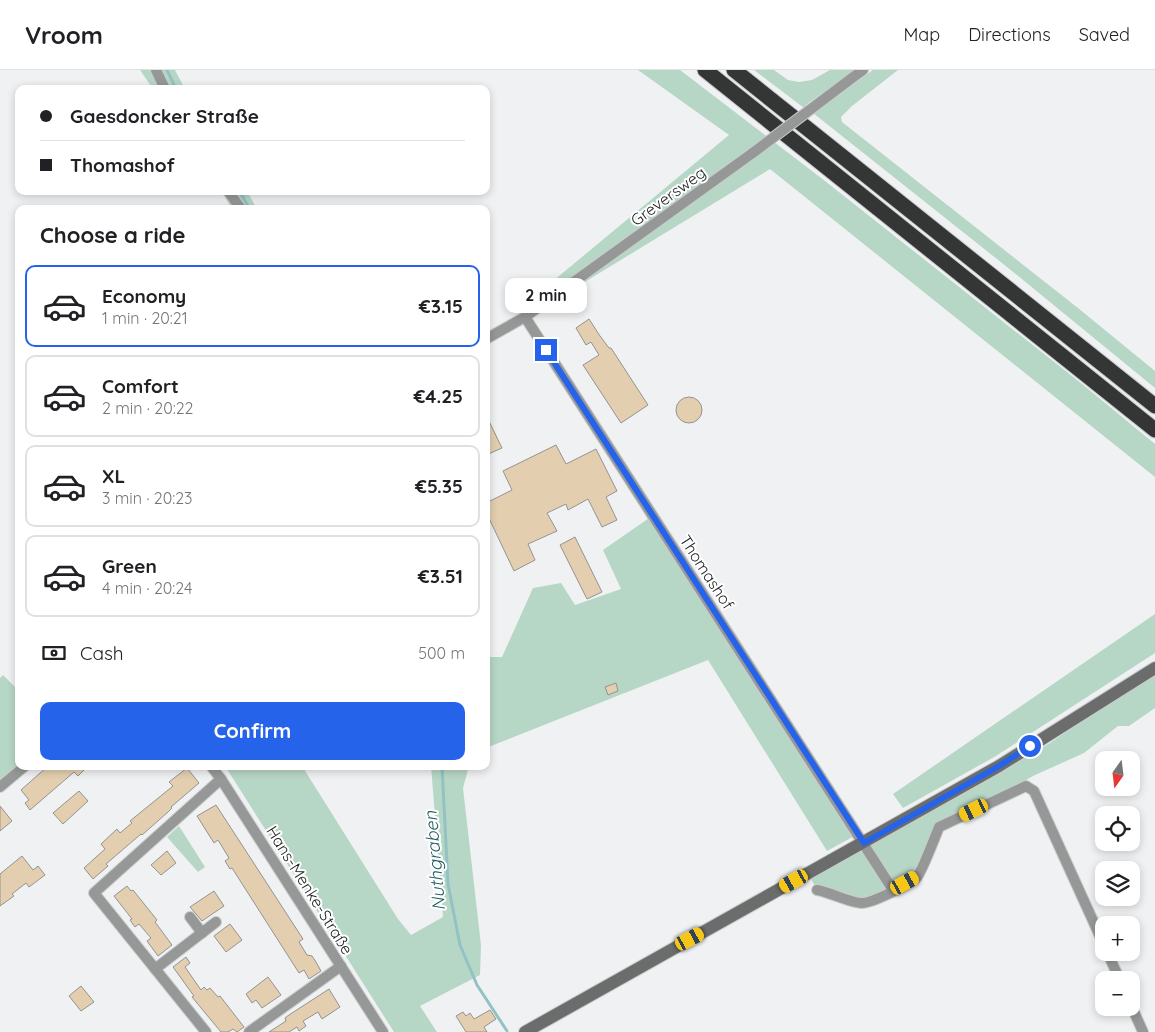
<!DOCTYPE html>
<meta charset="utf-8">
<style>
body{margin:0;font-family:Quicksand,sans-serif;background:#f2f2f2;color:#202124;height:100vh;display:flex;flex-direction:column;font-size:19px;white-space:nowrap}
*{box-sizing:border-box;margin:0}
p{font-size:16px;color:#757577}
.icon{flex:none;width:28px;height:28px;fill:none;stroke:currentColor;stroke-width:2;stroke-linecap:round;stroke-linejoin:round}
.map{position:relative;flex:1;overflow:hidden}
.details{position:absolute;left:15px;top:135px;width:475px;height:565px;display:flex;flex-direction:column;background:#fff;border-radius:10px;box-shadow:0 2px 8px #0003}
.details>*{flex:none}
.guide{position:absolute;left:15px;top:15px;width:475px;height:110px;border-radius:10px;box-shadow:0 2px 8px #0003;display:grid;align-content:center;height:110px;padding:0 25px;background:#fff}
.needle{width:32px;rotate:194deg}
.buttons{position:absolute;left:1095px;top:681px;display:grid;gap:10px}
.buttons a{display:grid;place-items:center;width:45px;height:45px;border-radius:10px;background:#fff;box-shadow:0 2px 8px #0003;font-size:25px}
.end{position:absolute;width:22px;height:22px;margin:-11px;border:6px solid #2563eb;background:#fff;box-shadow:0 0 0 2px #fff}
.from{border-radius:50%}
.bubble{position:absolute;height:35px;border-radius:10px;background:#fff;box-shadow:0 2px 8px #0003;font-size:16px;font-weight:700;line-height:35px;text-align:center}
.car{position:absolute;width:15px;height:30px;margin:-15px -8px;border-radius:6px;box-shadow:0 0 4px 1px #0007;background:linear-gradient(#f5c518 24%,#345 0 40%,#f5c518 0 76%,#345 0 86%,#f5c518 0)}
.guide b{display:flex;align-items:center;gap:18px;height:48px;font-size:19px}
.guide b+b{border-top:1px solid #e0e0e0}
.guide i{width:12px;height:12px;background:#202124}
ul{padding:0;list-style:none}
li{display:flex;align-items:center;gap:15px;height:82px;margin:0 10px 8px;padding:0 15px;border:2px solid #e0e0e0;border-radius:10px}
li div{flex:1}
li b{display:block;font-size:19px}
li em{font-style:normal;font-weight:700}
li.active{border-color:#2563eb}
li>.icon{width:45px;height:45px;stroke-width:1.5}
h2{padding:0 25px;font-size:22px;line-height:60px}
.pay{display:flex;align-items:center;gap:12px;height:55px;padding:0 25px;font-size:19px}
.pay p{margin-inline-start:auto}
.cta{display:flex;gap:10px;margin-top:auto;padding:10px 25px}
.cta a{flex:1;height:58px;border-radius:10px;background:#2563eb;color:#fff;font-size:20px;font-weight:700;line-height:58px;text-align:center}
header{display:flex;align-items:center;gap:30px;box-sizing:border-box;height:70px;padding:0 25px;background:#fff;border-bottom:1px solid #e0e0e0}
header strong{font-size:24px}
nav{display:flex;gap:28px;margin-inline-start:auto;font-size:18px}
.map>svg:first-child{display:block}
</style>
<header>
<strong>Vroom</strong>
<nav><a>Map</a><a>Directions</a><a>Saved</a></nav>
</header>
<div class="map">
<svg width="1155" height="962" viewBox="0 0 1155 962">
<rect width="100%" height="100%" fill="#f0f1f3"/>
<g fill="#b7d7c6">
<polygon points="140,0 175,0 185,19 153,19"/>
<polygon points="638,0 680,0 825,111 1082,314 1155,374 1155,407 770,99 588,210 558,232 547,216 729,65"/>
<polygon points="754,0 774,0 788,10 799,12 812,10 830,0 856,0 807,34 804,38"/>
<polygon points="873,0 898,0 852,36 841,47 842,52 1078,238 1155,301 1155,318 1007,197 813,43"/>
<polygon points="221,121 247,121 257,139 232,139"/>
<polygon points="652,446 858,764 827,781 708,590 486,678 486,587 502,587 533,518 561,513 575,535 621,519 603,480"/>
<polygon points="1155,544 1155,583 996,686 903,738 893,724"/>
<polygon points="1155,601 1155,638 1129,656 1118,656 1084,683 1033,706 1026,710 1026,716 939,757 917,807 864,833 817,820 811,809 1050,673"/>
<polygon points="3,605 19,621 19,696 0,717 0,608"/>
<polygon points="225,696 302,696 398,849 411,865 443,847 431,696 469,696 463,718 481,875 480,905 420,936 437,962 394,962"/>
<polygon points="179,756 205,797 198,802 167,767"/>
</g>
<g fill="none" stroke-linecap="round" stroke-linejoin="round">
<g stroke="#94c2c4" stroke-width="3">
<polyline points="167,0 176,19"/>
<polyline points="239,121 250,139"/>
<polyline points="442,696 448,814 460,875 477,915 507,961"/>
</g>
</g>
<g fill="#e3cfaf" stroke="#949392">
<polygon points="589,249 600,266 609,278 611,278 648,335 621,353 583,295 599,285 591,272 586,275 576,258"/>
<circle cx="689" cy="340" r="13"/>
<polygon points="486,345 502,378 486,385"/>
<polygon points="556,375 566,394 596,379 617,421 606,427 617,450 602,457 588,429 568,440 566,434 547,443 557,461 528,474 535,490 514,501 486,442 486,433 512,420 503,401"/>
<polygon points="575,467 602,522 587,529 560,475"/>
<polygon points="616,613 618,621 608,625 605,617"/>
<polygon points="48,696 88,696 78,706 74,702 30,740 25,733 29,730 21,720"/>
<polygon points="187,698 199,713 171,737 172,738 168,742 142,765 141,764 106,794 108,796 93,809 84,798 105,779 101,774 117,759 120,763 132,753 130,751 173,716 169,712"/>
<polygon points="79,721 88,731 63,754 53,743"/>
<polygon points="216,735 303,869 299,872 307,885 312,886 316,892 321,901 309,909 304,900 299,903 232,798 230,799 225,791 229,788 218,770 214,773 197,746"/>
<polygon points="0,736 12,751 0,761"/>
<polygon points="167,781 176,793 161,805 151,795"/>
<polygon points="22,786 33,800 38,796 45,805 29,817 26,813 12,824 14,826 0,836 0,804"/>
<polygon points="127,816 131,821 133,820 157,850 155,852 172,875 158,886 147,871 151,868 139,854 135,857 130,850 132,849 114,826"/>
<polygon points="214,821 224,836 202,851 190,837"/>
<polygon points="230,854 242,870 226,882 214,866"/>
<polygon points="186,887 190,893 185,897 201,920 204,917 207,920 210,918 218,927 220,926 244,957 237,962 233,959 228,962 221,962 192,927 194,926 173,897"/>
<polygon points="268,907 281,925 262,938 256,930 252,933 246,924"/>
<polygon points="81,916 94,932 81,941 69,926"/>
<polygon points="329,919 340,937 322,949 318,942 303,951 306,956 299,961 297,957 289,962 269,962 286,951 285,948 289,945"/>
<polygon points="490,940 496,949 484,957 487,962 466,962 456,946 463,942 466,946 470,943 474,949"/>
</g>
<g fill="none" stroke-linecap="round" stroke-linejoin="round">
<g stroke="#cacbcd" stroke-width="12">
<g id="minor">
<polyline points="156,0 165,19"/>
<polyline points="852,8 863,0"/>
<polyline points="228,121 241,139"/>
<polyline points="525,247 893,820"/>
<polyline points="486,269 525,247 754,82"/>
<polyline points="211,696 221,709 383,962"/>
<polyline points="0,717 25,696"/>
<path d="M817,820C833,823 845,831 861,833C870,834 911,814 917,807C922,801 935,767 939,757L1026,716L1034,721L1104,875"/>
<polyline points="190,847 202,863"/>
<polyline points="1107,882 1120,910"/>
<polyline points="155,899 216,852"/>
<polyline points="1131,935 1143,962"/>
<polyline points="206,962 94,823 221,709"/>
<polyline points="249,962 341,896"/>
</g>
</g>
<g stroke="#cacbcd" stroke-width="14">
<polyline id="secondary" points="525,962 999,696 1155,598"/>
</g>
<g stroke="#cacbcd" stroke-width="17">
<g id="motorway">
<polyline points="705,0 1155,360"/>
<polyline points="734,0 1155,336"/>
</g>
</g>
<use href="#minor" stroke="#969797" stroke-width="10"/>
<use href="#secondary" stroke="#6b6d6d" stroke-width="12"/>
<use href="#motorway" stroke="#343636" stroke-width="15"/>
<g stroke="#cacbcd" stroke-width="12" stroke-linecap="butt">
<polyline id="minor-bridge" points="754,82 852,8"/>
</g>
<use href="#minor-bridge" stroke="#969797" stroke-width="10"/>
</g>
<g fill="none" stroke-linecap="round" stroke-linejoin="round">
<polyline stroke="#2563eb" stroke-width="6" points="546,280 864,773 999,696 1030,676"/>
</g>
<g text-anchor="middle" stroke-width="4" stroke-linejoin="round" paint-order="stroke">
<g font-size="16" fill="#1f2021" stroke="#fff">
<text transform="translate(668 126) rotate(-36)" y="6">Greversweg</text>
<text transform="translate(707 502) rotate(57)" y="6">Thomashof</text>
<text transform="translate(310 820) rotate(58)" y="6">Hans-Menke-Straße</text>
</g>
<g font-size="18" font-style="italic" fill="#1e5d60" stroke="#fff">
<text transform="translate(435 791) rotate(-95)" y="6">Nuthgraben</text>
</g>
</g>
</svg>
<div class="buttons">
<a><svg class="needle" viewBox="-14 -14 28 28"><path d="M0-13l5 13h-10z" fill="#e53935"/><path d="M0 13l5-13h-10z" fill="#757577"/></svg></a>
<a><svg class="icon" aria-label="locate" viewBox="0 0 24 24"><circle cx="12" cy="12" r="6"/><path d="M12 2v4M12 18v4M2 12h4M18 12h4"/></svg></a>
<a><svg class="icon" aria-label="layers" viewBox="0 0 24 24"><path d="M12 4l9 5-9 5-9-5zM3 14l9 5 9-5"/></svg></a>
<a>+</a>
<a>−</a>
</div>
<i class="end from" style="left:1030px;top:676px"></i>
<i class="end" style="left:546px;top:280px"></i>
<div class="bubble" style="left:505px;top:208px;width:82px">2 min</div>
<i class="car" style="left:974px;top:740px;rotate:244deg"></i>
<i class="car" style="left:794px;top:811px;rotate:241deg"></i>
<i class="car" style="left:905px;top:813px;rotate:61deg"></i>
<i class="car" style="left:690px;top:869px;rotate:62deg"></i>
<div class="guide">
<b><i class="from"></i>Gaesdoncker Straße</b>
<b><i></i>Thomashof</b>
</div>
<section class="details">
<h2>Choose a ride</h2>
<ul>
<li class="active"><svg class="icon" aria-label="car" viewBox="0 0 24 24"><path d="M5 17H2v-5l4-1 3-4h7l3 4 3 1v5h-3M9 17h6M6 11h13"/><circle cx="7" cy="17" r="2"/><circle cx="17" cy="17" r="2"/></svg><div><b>Economy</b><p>1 min · 20:21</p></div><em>€3.15</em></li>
<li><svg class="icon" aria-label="car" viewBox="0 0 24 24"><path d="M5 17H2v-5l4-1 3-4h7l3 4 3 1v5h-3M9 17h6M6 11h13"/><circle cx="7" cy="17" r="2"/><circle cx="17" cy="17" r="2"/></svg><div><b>Comfort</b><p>2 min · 20:22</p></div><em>€4.25</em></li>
<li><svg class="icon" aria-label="car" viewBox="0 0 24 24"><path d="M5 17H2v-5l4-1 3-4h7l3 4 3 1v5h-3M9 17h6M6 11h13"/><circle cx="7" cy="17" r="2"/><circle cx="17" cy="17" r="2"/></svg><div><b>XL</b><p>3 min · 20:23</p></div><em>€5.35</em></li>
<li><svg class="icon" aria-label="car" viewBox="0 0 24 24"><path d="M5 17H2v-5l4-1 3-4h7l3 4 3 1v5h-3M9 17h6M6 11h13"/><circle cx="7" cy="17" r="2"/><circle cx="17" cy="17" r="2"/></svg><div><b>Green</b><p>4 min · 20:24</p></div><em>€3.51</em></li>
</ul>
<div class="pay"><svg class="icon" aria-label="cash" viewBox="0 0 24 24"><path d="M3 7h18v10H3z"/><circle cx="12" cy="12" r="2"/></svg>Cash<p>500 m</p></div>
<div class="cta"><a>Confirm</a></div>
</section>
</div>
